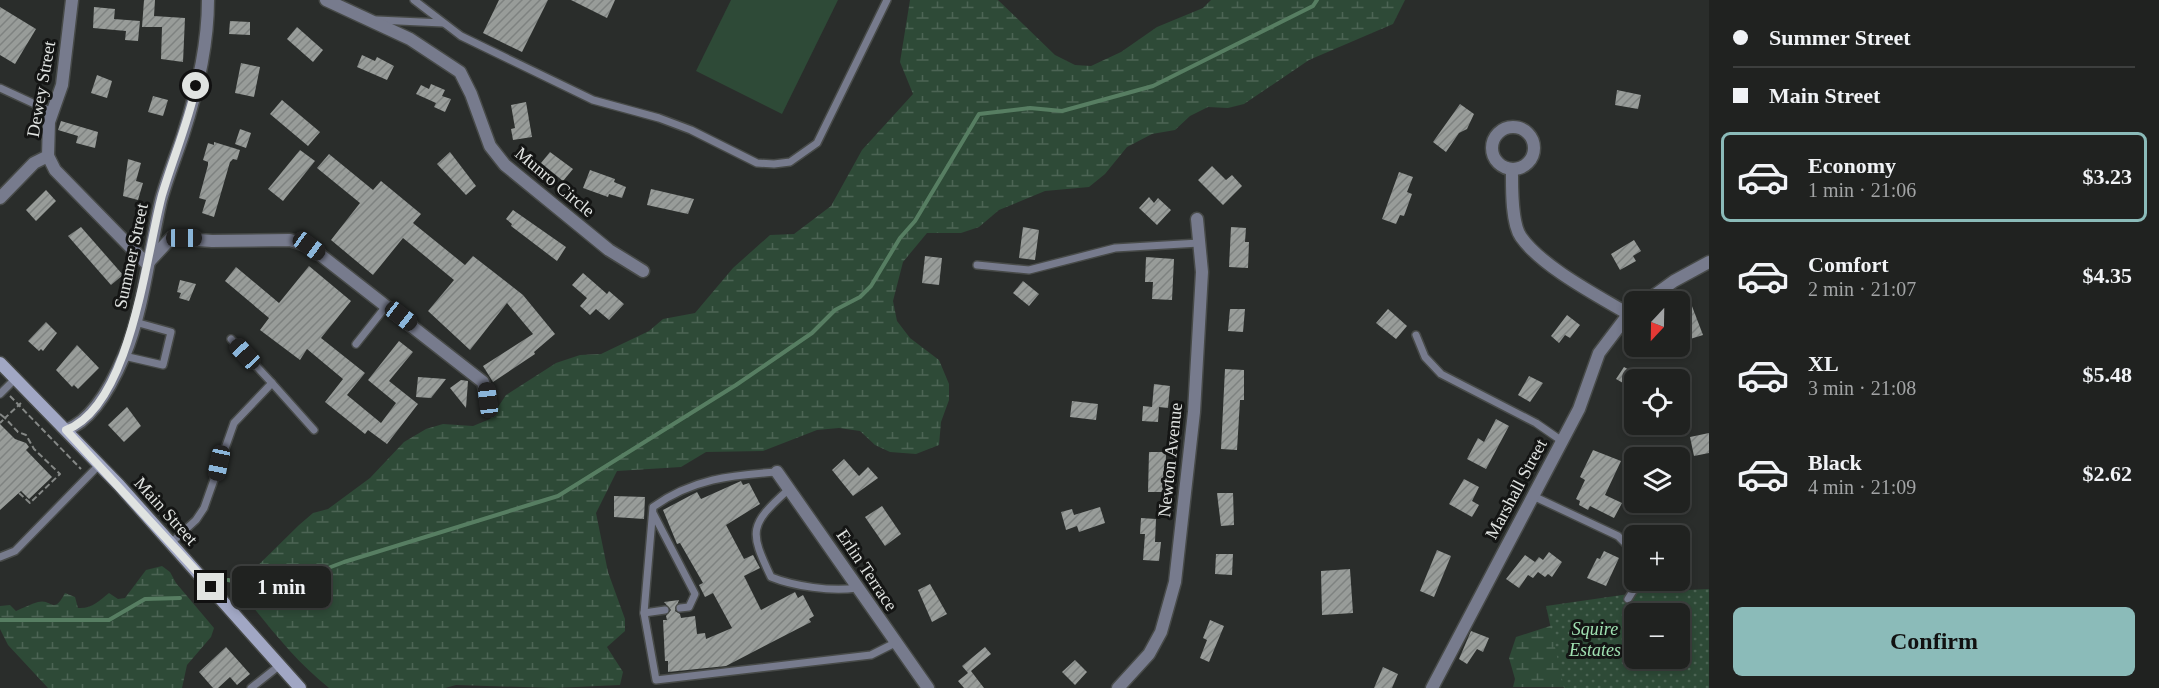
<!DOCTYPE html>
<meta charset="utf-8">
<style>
body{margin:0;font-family:"Times New Roman",serif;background:#282a29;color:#f1f3f6;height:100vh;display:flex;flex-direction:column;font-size:22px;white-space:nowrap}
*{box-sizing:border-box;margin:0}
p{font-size:20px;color:#a2a4a5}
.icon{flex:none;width:33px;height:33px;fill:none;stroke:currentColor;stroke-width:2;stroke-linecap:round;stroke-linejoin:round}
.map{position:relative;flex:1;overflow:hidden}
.side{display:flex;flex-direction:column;background:#202220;width:450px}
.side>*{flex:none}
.hud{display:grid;align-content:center;height:132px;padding:0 24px;background:#202220}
.needle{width:39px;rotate:202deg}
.controls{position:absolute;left:1624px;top:291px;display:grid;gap:12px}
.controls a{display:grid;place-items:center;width:66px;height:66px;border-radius:9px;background:#202220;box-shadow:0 3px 9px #0003,0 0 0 2px #3d3f3e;font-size:30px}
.end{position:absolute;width:27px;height:27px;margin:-14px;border:8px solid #e0e3e1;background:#111;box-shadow:0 0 0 3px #111}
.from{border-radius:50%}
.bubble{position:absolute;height:42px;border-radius:9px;background:#202220;box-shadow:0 3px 9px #0003,0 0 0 2px #3d3f3e;font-size:20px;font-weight:600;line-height:42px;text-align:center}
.car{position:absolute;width:18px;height:36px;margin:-18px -9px;border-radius:8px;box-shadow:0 0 4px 2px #0007;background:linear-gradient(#222 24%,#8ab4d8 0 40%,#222 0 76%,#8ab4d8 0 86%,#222 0)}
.hud b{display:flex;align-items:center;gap:21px;height:57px;font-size:22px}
.hud b+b{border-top:2px solid #3d3f3e}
.hud i{width:15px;height:15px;background:#f1f3f6}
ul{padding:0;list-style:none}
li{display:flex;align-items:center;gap:18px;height:90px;margin:0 12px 9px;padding:0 12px;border:3px solid transparent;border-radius:9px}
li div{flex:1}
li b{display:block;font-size:22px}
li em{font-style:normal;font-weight:600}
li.selected{border-color:#8bbbb9}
li>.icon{width:54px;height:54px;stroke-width:1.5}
.primary-button{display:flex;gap:12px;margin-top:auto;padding:12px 24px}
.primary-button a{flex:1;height:69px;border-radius:9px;background:#8bbbb9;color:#111;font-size:24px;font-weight:600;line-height:69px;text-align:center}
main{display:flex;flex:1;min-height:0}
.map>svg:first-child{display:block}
</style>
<main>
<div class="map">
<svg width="1709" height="688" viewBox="0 0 1709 688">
<defs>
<pattern id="wetland-marsh" width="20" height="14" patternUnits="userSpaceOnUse" patternTransform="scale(1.5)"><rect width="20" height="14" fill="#2e4a37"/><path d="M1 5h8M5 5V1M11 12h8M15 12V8" fill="none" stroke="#4c6454"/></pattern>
<pattern id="park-dots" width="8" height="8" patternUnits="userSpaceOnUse" patternTransform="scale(1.5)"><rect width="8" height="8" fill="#2e4a37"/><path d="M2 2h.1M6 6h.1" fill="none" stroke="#4c6454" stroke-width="1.8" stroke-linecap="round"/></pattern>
<pattern id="building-hatch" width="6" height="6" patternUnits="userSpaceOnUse" patternTransform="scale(1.5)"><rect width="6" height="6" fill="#989c99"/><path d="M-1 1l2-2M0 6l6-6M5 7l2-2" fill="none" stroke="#7e8280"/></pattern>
</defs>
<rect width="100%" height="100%" fill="#2a2d2b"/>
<polygon fill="#2e4a37" points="731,0 838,0 782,114 696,71"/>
<g fill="url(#wetland-marsh)">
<path d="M910,0H998L1055,55L1075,65L1091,66L1121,52L1157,27L1203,8L1211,0H1405L1393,24L1309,60L1244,104L1228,108L1208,107L1190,116L1175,130L1152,134L1127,147L1105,174L1089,187L1045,191L999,210L979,227L961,233H927L903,262L893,301L897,321L910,338L939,360L949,384V400L941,422L939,445L916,454L890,452L875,445L860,431L839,428L817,430L763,451L706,452L681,467L617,471L596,513L608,572L625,619V631L607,647L623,672L620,685L554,688L456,685L445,688H329C296,662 270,628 244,596L246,577L299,525L313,513L328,509L370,478L404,442L426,429L443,424L473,426L490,419L506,395L556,363L580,355L601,354L649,331L663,319L695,313L733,268L770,235L794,234L831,206L862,150L913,94L900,62Z"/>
<path d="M162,566L170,572L176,583L214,628L211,637L187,665L182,688H48L8,645L0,629V606L10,605L16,611C23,608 31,604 38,602C52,598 53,616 65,593L75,597L78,608C92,609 99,601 109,593L118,599L125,598L146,570Z"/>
<polygon points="1709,606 1709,688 1513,687 1515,679 1509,658 1516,637 1559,623 1635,658 1680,658 1680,614"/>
</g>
<path fill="url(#park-dots)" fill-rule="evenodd" d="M1709,589V688H1564L1546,606L1643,592ZM1635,614H1680V658H1635Z"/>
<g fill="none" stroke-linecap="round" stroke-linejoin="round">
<g stroke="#577e62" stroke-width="4">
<polyline points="228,580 255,586 293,582 297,575 307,576 344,562 558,496 736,385 812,333 835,310 860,297 871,286 900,238 915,221 979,114 1030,108 1062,111 1153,86 1313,6 1317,0"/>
<polyline points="0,620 109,620 145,599 180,598"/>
</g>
</g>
<g fill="url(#building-hatch)">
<polygon points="144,0 155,0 154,16 185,18 183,62 161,59 162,27 142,27"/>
<polygon points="499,0 548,0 522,52 483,33"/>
<polygon points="571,0 615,0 607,18"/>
<polygon points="0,7 36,29 15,64 0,55"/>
<polygon points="94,7 115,9 114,19 140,21 138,41 125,40 126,31 93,28"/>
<polygon points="230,21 250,22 250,35 229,34"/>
<polygon points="297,27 323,50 313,62 287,39"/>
<polygon points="362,55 375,61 377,57 394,66 387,80 357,67"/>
<polygon points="241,63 260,67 254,97 235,93"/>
<polygon points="97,75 112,81 107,98 91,93"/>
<polygon points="431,84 445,90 442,96 451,99 445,112 434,107 436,103 416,94 421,85 429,89"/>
<polygon points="1617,90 1641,95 1638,109 1615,105"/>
<polygon points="153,96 168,100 163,116 148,112"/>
<polygon points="282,100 320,132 308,146 270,114"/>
<polygon points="526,102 532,137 513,140 511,129 515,128 511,105"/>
<polygon points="1460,104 1474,114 1467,129 1459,133 1446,152 1433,142"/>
<polygon points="61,121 98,132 95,148 76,143 78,136 58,130"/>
<polygon points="240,129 251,133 246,148 235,144"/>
<polygon points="214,142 240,150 237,160 233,159 230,162 214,217 202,213 206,200 199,198 208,165 208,162 203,160 208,143 214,145"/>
<polygon points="300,150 315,161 283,201 268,189"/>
<polygon points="450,152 476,186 466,195 437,164"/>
<polygon points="550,152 573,169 563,181 541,163"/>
<polygon points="329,154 373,190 381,181 421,214 413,223 465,265 473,256 523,295 555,334 534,352 535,354 493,382 483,366 533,334 507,303 470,350 428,311 454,280 403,238 373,275 331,240 360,203 317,168"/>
<polygon points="128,159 141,163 136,181 143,183 138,200 123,196"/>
<polygon points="1212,166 1226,180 1232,175 1242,186 1223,205 1198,180"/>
<polygon points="590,170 615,179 614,182 626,187 622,198 609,194 608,197 583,188"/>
<polygon points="1399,172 1413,177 1407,192 1412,194 1404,216 1400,215 1396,224 1382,219"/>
<polygon points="651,189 694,199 688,214 647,205"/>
<polygon points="46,190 56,201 36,221 26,210"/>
<polygon points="1149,197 1154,203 1158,198 1171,210 1157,225 1139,208"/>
<polygon points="513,210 566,247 557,261 511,226 512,224 506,219"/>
<polygon points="81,227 123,275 111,285 68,236"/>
<polygon points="1023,227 1039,230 1035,260 1019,258"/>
<polygon points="1231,227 1246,228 1245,242 1249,242 1248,268 1229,267"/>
<polygon points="1634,240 1641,251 1633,256 1636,261 1620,270 1611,254"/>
<polygon points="925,256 942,258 939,285 922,283"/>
<polygon points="1146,257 1174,259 1172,300 1152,299 1153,282 1145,282"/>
<polygon points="309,266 351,301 321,338 365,373 347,395 381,423 396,403 368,380 399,341 413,352 389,381 418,404 387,444 368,430 365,434 325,402 343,379 307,349 300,360 260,330 269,318 225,281 236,267 279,303"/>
<polygon points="583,273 607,294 609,291 624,304 609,320 596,309 590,315 580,306 587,298 572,285"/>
<polygon points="180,280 196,284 189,301 179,298 181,293 177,292"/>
<polygon points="1023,281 1039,294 1029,306 1013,293"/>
<polygon points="1690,301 1703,335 1687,340 1680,317 1680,304"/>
<polygon points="1230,309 1245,309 1243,332 1228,331"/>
<polygon points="1388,309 1407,326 1396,339 1376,323"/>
<polygon points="1567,315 1580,325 1570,338 1565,335 1559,343 1551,336"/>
<polygon points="46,322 57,333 43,351 41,349 39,351 28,341"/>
<polygon points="77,345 99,368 78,389 74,385 72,387 56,370"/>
<polygon points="1624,367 1635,373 1635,408 1623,401 1630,387 1616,379"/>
<polygon points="1225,369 1244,370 1244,400 1240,400 1237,450 1221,449"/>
<polygon points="1529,376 1543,383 1530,402 1518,395"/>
<polygon points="418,377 446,379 431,398 416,397"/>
<polygon points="461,380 468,381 466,408 450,388"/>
<polygon points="1154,384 1170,386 1168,408 1159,407 1158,422 1142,421 1143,406 1152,407"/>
<polygon points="1072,401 1098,404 1096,420 1070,417"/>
<polygon points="127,407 141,426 124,442 108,425"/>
<polygon points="1496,419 1509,426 1486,469 1467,459 1478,438 1484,442"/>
<polygon points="0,424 15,439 26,443 29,447 26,450 52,477 29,499 21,491 0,510"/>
<polygon points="1709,433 1709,453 1694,456 1690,437"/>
<polygon points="1593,450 1621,461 1605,495 1622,503 1614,518 1590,506 1588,510 1579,505 1580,501 1576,499 1585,480 1580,477"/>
<polygon points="1149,452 1166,452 1165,492 1148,492"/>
<polygon points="844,459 859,476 868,467 878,478 853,496 832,470"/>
<polygon points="1464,479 1479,487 1472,501 1479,505 1472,517 1449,504"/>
<polygon points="741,481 743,485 749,483 760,504 726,525 744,559 753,555 760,568 744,576 761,610 795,592 798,598 803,595 814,616 809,619 811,622 726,666 668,672 668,661 665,661 663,620 667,620 666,616 671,610 664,602 679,600 675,611 680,614 681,618 695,616 697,634 705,633 706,639 732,628 713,593 705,597 699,585 703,583 680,543 677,544 663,510 697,492 701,499"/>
<polygon points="1217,493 1233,493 1234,525 1221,526"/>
<polygon points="614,496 645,497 644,519 614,517"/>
<polygon points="882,506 901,534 885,546 865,517"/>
<polygon points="1100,507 1105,523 1079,532 1077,526 1066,530 1061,512 1072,509 1074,515"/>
<polygon points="1141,518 1156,519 1155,542 1161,542 1159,561 1143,560 1145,534 1140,534"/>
<polygon points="1437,550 1451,556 1434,597 1420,591"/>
<polygon points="1604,551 1619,558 1606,586 1587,578 1597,558 1600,559"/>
<polygon points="1549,552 1562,562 1552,577 1548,574 1545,577 1538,572 1533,578 1528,575 1519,588 1506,579 1525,555 1535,562 1539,557 1543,560"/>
<polygon points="1216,554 1233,554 1232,575 1215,574"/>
<polygon points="1350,569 1353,613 1322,615 1321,571"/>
<polygon points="930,584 947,614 932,622 918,590"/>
<polygon points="1210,620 1224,626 1209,662 1200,658 1207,640 1203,638"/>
<polygon points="1471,631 1489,638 1483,652 1477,649 1467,664 1459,659"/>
<polygon points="226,647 250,674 237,685 230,677 218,688 213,688 199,672"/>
<polygon points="985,647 991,654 971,671 984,688 964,688 958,681 968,673 962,666"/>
<polygon points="1075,660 1087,672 1075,685 1062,672"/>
<polygon points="1383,667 1398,674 1392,688 1374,688"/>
</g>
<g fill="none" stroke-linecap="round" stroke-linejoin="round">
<g stroke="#474a48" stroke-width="10">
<g id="lane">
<polyline points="414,0 461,36 593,100 659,118 691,130 757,163 774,164 790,162 817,143 887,0"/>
<polyline points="377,20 443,23"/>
<polyline points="0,88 52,112"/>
<polyline points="977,265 1029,270 1115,248 1199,243"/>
<polyline points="1416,335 1425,357 1441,374 1536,423 1562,441"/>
<polyline points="231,339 272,383"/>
<polyline points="356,344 387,305"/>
<polyline points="124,356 163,365 171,332 135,322"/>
<polyline points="0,394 15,379"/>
<path d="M777,472C731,475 692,479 653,507L644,613L656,680L871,655L895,643"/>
<path d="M788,490C749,525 749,531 771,577C793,586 832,592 856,588"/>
<polyline points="1533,496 1618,536 1628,546 1635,558"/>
<polyline points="653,513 695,594 689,607 680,608"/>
<polyline points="171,543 196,520 204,508 234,423 272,383 314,430"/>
<polyline points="0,557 15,551 99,465"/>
<polyline points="1628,599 1640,580"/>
<polyline points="644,613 665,610"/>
<polyline points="251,688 280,665"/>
</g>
</g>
<g stroke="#474a48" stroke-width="15">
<g id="street">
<polyline points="326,0 410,39 460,72 471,94 490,146 505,165 609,250 643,271"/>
<circle cx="1513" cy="148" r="21"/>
<polyline points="48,156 55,170 147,264 171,238 212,241 290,240 309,246 483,382 487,400"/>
<path d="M1512,169C1512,186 1511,223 1521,237C1542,267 1598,296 1630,315"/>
<polyline points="0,198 34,163 48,156 49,122 62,85 72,0"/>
<polyline points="1645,302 1674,281 1709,262"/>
<path d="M66,430C94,420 113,382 124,356C143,313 150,247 161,200C167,178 176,156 183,135C197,92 208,45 208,0"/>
<polyline points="777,472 928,688"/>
<polyline points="1118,688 1149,654 1161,632 1175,582 1194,412 1202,272 1197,219"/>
<polyline points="1432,688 1579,409 1599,353 1624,320 1635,311"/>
</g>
</g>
<g stroke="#474a48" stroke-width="15">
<polyline id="secondary" points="0,363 119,485 300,688"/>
</g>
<g stroke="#858886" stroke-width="2" stroke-dasharray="6 3" stroke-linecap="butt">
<polyline points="10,396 81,469"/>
<polyline points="0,414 5,418 0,423"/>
<polyline points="19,493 30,503 60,474 34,449 26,435 18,432 5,418 21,403"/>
</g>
<use href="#lane" stroke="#777b8d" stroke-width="7"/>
<use href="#street" stroke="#777b8d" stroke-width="12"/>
<use href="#secondary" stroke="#a1a7c4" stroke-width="12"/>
</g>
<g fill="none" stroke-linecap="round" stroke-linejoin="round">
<path stroke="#e0e3e1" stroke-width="8" d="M196,86C188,123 173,158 162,195C146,254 131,406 66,430L211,587"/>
</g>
<g text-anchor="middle" stroke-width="6" stroke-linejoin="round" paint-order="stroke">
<g font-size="18" fill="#e0e3e1" stroke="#141514">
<text transform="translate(41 89) rotate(-80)" y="6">Dewey Street</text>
<text transform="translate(555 182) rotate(40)" y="6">Munro Circle</text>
<text transform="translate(131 256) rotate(-78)" y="6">Summer Street</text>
<text transform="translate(1170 460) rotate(-84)" y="6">Newton Avenue</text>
<text transform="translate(1516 489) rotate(-62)" y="6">Marshall Street</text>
<text transform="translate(166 511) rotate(48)" y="6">Main Street</text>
<text transform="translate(867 570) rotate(56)" y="6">Erlin Terrace</text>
</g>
<g font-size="18" font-style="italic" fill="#a0e1b2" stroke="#141514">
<text x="1595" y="635">Squire<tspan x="1595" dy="21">Estates</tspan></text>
</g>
</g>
</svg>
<div class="controls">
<a><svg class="needle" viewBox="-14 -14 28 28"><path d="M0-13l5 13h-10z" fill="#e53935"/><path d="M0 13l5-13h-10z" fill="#a2a4a5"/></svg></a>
<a><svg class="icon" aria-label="locate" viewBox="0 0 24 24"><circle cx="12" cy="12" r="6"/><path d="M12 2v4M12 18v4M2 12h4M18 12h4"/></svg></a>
<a><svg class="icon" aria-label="layers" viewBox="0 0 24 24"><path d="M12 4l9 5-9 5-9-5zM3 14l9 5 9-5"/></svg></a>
<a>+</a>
<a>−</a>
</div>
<i class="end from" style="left:196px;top:86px"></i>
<i class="end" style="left:211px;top:587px"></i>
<div class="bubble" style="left:232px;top:566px;width:99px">1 min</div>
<i class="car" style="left:184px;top:238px;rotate:90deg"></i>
<i class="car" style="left:309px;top:246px;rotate:126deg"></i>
<i class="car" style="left:401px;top:316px;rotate:128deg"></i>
<i class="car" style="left:245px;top:354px;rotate:317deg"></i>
<i class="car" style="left:488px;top:400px;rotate:353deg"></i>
<i class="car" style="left:219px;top:463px;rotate:192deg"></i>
</div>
<section class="side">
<div class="hud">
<b><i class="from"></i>Summer Street</b>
<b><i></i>Main Street</b>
</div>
<ul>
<li class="selected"><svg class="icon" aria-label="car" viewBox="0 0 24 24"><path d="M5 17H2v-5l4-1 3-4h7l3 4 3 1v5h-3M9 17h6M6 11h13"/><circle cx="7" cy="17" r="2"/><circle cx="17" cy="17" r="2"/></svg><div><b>Economy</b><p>1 min · 21:06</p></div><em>$3.23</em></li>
<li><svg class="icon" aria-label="car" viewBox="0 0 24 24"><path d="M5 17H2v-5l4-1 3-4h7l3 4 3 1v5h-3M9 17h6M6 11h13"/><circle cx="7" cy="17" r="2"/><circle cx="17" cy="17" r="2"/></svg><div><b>Comfort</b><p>2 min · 21:07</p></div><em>$4.35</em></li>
<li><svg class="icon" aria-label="car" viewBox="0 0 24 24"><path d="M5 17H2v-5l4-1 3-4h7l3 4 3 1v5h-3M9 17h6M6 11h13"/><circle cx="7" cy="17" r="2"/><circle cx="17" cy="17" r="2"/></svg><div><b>XL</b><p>3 min · 21:08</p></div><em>$5.48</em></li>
<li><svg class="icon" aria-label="car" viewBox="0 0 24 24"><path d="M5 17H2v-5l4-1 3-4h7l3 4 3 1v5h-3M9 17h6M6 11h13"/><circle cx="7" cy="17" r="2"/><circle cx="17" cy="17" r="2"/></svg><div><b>Black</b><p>4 min · 21:09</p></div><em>$2.62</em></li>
</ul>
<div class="primary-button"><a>Confirm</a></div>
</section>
</main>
